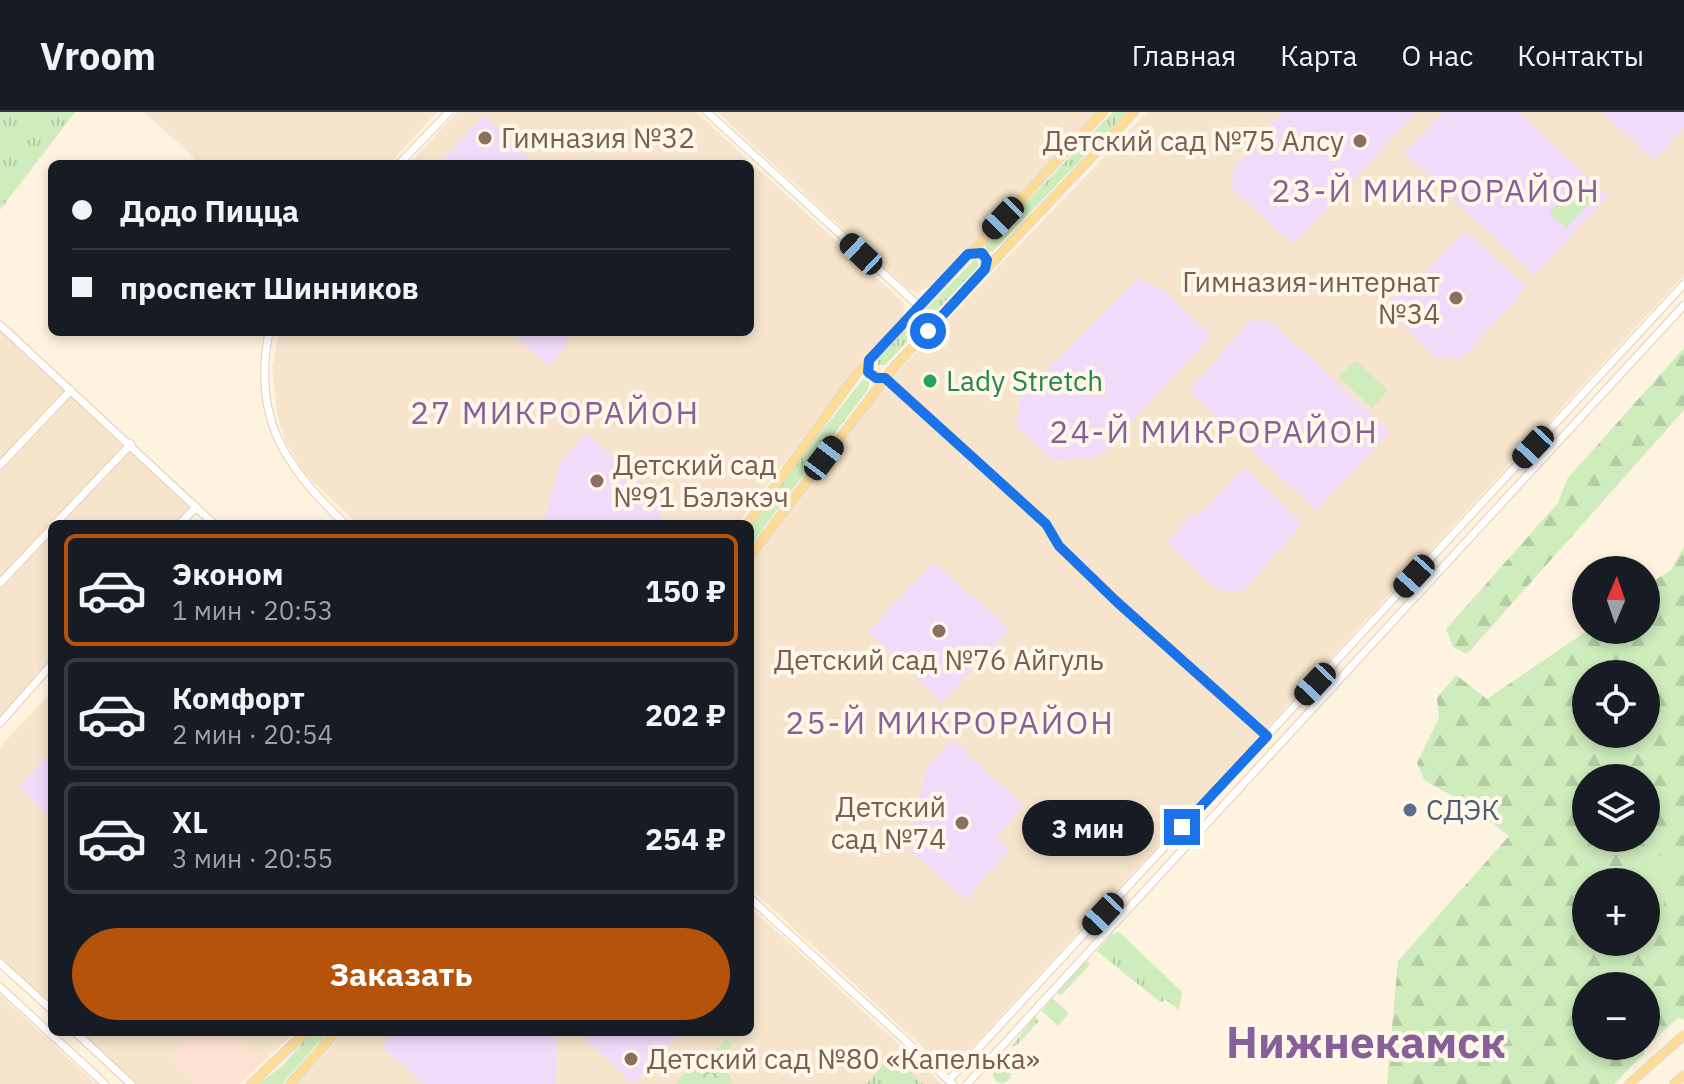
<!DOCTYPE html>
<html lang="ru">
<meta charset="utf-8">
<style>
body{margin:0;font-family:"IBM Plex Sans",sans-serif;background:#242831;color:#f1f3f6;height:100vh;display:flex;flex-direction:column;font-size:30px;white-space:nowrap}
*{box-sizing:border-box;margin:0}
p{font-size:26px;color:#9ea1a6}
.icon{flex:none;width:44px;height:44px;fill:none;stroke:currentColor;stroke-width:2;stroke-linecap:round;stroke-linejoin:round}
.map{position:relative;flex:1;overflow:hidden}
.drawer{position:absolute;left:48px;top:408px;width:706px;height:516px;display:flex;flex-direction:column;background:#171b24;border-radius:12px;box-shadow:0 4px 12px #0003}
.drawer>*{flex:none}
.top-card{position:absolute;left:48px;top:48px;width:706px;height:176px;border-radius:12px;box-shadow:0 4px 12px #0003;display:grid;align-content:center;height:176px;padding:0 24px;background:#171b24}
.needle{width:52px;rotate:2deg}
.fabs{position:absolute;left:1572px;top:444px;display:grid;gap:16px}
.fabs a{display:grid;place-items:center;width:88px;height:88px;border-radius:50%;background:#171b24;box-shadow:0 4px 12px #0003;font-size:40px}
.end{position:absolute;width:36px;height:36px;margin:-18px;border:10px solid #1a73e8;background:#fff;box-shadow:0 0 0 4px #fff}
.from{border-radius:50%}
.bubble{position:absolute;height:56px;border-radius:28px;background:#171b24;box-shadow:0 4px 12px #0003;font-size:26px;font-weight:700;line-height:56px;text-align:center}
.car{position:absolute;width:24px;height:48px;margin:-24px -12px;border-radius:10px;box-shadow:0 0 6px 2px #0007;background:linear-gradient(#222 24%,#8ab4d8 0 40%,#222 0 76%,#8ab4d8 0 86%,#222 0)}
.top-card b{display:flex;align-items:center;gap:28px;height:76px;font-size:30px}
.top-card b+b{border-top:2px solid #363941}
.top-card i{width:20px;height:20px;background:#f1f3f6}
ul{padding:14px 0 0;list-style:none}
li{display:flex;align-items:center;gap:24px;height:112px;margin:0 16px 12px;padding:0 8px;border:4px solid #363941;border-radius:12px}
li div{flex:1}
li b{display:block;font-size:30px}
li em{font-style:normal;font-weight:700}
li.selected{border-color:#b45309}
li>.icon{width:72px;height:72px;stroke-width:1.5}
.primary-button{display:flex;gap:16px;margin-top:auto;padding:16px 24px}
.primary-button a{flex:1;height:92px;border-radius:48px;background:#b45309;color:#fff;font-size:32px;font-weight:700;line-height:92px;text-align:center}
header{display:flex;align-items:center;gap:48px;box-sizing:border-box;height:112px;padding:0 40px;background:#171b24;border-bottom:2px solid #363941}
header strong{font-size:38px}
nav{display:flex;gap:44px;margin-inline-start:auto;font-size:28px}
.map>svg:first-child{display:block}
</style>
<header>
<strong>Vroom</strong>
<nav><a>Главная</a><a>Карта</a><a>О нас</a><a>Контакты</a></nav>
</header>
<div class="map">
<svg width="1684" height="972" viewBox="0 0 1684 972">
<defs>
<pattern id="grass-tufts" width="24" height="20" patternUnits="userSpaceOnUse" patternTransform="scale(2)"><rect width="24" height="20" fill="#ceecbc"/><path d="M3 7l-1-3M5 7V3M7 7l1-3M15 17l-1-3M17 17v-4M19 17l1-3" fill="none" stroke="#b4cca3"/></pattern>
<pattern id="forest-firs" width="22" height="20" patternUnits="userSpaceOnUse" patternTransform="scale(2)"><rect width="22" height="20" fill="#ceecbc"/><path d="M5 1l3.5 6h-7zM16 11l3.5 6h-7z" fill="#b4cca3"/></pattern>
<pattern id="park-crowns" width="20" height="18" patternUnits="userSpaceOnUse" patternTransform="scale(2)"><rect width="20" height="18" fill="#ceecbc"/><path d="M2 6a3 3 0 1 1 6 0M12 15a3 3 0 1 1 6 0" fill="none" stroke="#b4cca3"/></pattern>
</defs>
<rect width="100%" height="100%" fill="#fef3df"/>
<g fill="#f6e5cc">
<polygon points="144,0 437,0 389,52 201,52"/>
<polygon points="457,0 696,0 904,191 903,204 860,250 738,412 358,412 304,361 286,330 277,302 272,255 279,220 750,220 750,52 409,52"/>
<polygon points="717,0 1099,0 931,174 915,180 907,176"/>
<polygon points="1147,0 1684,0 1684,163 963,945 952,952 941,952 750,776 750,452 881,277"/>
<polygon points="0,207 203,395 187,412 52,412 52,557 0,613"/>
<polygon points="52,579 52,895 0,847 0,635"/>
<polygon points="750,795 942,972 296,972 344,920 750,920"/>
<polygon points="0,883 96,972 0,972"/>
<polygon points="79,920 295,920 239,972 136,972"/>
</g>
<polygon fill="#ffe1d2" points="195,920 226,920 250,940 270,941 239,972 199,972 172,945"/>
<g fill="#f0dcfa">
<polygon points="1283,0 1416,0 1294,133 1231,76 1235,53"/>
<polygon points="1443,0 1518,0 1608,84 1535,164 1404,41"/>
<polygon points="1602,0 1684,0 1684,15 1654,48"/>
<polygon points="484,4 536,52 439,52"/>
<polygon points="1465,118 1527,175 1462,247 1435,245 1385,196 1409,170 1420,167"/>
<polygon points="1138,166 1161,177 1208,220 1209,226 1100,344 1053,348 1017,315 1020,285"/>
<polygon points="1250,208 1271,209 1390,320 1317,399 1189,279"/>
<polygon points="512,220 568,220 563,239 549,254"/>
<polygon points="586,321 661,390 660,412 552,412 545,405 562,348"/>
<polygon points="1244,356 1303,411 1242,480 1218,478 1167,430 1192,401 1198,405"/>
<polygon points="933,450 1010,517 942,590 868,520"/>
<polygon points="952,628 1023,693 996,726 1009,738 965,787 907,736 927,655"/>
<polygon points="52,639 52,708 19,675"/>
<polygon points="394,920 550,920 558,930 556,972 424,972 382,933"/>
<polygon points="579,920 681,920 633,972"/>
</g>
<g fill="url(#grass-tufts)">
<polygon points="0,0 75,0 0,98"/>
<polygon points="1113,0 1127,0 993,139 987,140 985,133"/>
<polygon points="976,146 979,154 885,253 878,253 878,246"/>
<polygon points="863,267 869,270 869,276 750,434 749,412"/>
<polygon points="1119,820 1182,880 1179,898 1166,888 1160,890 1097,839 1112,822"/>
<polygon points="1086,847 1090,853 1061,883 1057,881"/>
<polygon points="1052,886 1069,901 1058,914 1042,899"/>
<polygon points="1035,904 1039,909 1016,934 1012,934"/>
<polygon points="312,920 328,920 282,972 258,972 281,955"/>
<polygon points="892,943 892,944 923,972 866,972"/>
<circle cx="1002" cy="962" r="9"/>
</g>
<g fill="url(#forest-firs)" fill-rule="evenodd">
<polygon points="1684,236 1684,298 1467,542 1453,535 1446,517 1558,391 1567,367"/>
<path d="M1684,434V908L1678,906L1645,936L1644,942L1614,972H1387L1398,849L1509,724L1472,695L1424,668L1417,651L1439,606L1437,586L1456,563L1487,587L1588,518H1646V474L1671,458ZM1586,562H1646V622H1586ZM1586,666H1646V726H1586ZM1586,770H1646V830H1586ZM1586,874H1646V934H1586Z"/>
</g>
<polygon fill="url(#park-crowns)" points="725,928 732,932 724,943 732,954 728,959 732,972 674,972 703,942 709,945"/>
<g fill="#ceecbc">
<polygon points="1579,68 1596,84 1566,116 1549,101"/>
<polygon points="1355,248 1388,278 1372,296 1339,265"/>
<polygon points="1648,742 1670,745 1661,815 1646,813 1644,770"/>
</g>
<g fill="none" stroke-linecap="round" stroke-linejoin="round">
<g stroke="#e3cfba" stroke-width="9">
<g id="minor">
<polyline points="707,0 920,195"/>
<polyline points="399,52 449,0"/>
<polyline points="0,213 214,412"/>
<path d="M269,220C252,307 285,354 345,412"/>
<polyline points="885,266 1046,412 1059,434 1117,490 1267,624"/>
<polyline points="0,353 71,278"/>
<polyline points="55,412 131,332"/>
<polyline points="180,412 196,395"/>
<polyline points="0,471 52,416"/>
<polyline points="0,611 52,552"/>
<polyline points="750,786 953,972"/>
<polyline points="0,851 52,898"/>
<polyline points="0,875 105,972"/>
<polyline points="75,920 131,972"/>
<polyline points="949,968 1684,172"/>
<polyline points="967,972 1684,193"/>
</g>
</g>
<g stroke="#ded7d2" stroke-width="10">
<g id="major">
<polyline points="970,140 984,142 986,156"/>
<polyline points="869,249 869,262 885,266"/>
<polyline points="747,412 855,264 1103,0"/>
<polyline points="750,444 893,256 1134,0"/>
<polyline points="251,972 306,920"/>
<polyline points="290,972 336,920"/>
<polyline points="1629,972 1684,923"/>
<polyline points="1674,972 1684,963"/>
</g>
</g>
<use href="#minor" stroke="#fff" stroke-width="7"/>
<use href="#major" stroke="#ffdc95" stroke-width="8"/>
</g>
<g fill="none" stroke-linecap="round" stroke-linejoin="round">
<polyline stroke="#1a73e8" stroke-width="10" points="928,219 985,157 987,148 982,141 968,142 869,248 868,260 876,266 885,266 1046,412 1059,434 1117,490 1267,624 1182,715"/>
</g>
<g fill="#8d6e63" stroke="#fff7e7" stroke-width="3">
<circle cx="485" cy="26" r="8"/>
<circle cx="1360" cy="29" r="8"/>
<circle cx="1456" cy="186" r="8"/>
<circle cx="597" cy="369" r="8"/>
<circle cx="939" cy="519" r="8"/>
<circle cx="962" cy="711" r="8"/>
<circle cx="631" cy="947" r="8"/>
</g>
<circle fill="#2e9e5b" stroke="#fff7e7" stroke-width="3" cx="930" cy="269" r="8"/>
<circle fill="#5c6f8a" stroke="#fff7e7" stroke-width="3" cx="1410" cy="698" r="8"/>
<g text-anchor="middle" stroke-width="8" stroke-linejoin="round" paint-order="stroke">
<g font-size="28" fill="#785e54" stroke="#fff7e7" text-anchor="start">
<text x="501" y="36">Гимназия №32</text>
<text x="1344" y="39" text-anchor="end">Детский сад №75 Алсу</text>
<text x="1440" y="180" text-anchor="end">Гимназия-интернат<tspan x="1440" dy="32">№34</tspan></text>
<text x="613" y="363">Детский сад<tspan x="613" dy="32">№91 Бэлэкэч</tspan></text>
<text x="939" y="558" text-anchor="middle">Детский сад №76 Айгуль</text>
<text x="946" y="705" text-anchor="end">Детский<tspan x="946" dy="32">сад №74</tspan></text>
<text x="647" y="957">Детский сад №80 «Капелька»</text>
</g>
<g font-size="28" fill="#27864d" stroke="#fff7e7" text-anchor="start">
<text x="946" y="279">Lady Stretch</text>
</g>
<g font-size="28" fill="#4e5e75" stroke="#fff7e7" text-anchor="start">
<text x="1426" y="708">СДЭК</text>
</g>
<g font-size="32" letter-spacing="2" fill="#895f9a" stroke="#fff7e7">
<text x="1436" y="90">23-Й МИКРОРАЙОН</text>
<text x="555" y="312">27 МИКРОРАЙОН</text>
<text x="1214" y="331">24-Й МИКРОРАЙОН</text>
<text x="950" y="622">25-Й МИКРОРАЙОН</text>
</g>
<g font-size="44" font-weight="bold" fill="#895f9a" stroke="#fff7e7">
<text x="1366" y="946">Нижнекамск</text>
</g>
</g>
</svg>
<div class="fabs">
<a><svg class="needle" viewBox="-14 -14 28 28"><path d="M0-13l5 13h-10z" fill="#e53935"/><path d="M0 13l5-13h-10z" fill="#9ea1a6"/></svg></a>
<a><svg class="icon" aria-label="locate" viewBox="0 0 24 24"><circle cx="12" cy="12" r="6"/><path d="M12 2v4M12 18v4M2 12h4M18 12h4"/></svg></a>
<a><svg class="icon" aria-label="layers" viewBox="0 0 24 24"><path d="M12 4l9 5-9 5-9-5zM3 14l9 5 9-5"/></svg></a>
<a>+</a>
<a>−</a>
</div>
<i class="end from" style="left:928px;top:219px"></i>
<i class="end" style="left:1182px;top:715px"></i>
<div class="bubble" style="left:1022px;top:688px;width:132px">3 мин</div>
<i class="car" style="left:1003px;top:106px;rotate:224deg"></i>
<i class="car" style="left:861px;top:142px;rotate:313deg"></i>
<i class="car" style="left:1533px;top:335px;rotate:223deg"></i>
<i class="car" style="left:824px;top:346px;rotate:37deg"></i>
<i class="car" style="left:1414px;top:464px;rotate:222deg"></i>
<i class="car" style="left:1315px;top:572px;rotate:223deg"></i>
<i class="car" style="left:1103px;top:802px;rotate:223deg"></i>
<div class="top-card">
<b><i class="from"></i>Додо Пицца</b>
<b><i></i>проспект Шинников</b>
</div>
<section class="drawer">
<ul>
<li class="selected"><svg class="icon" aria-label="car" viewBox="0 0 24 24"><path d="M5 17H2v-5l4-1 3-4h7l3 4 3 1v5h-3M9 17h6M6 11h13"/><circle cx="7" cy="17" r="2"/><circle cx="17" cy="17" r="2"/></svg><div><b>Эконом</b><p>1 мин · 20:53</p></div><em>150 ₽</em></li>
<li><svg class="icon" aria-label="car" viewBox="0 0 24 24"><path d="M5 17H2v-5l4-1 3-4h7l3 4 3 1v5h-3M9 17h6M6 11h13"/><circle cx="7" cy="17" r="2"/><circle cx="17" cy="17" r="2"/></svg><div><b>Комфорт</b><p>2 мин · 20:54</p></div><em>202 ₽</em></li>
<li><svg class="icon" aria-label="car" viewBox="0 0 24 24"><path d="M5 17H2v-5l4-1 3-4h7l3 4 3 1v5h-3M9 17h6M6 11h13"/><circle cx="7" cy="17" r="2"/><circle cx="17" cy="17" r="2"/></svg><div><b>XL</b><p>3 мин · 20:55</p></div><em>254 ₽</em></li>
</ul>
<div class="primary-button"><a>Заказать</a></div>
</section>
</div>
